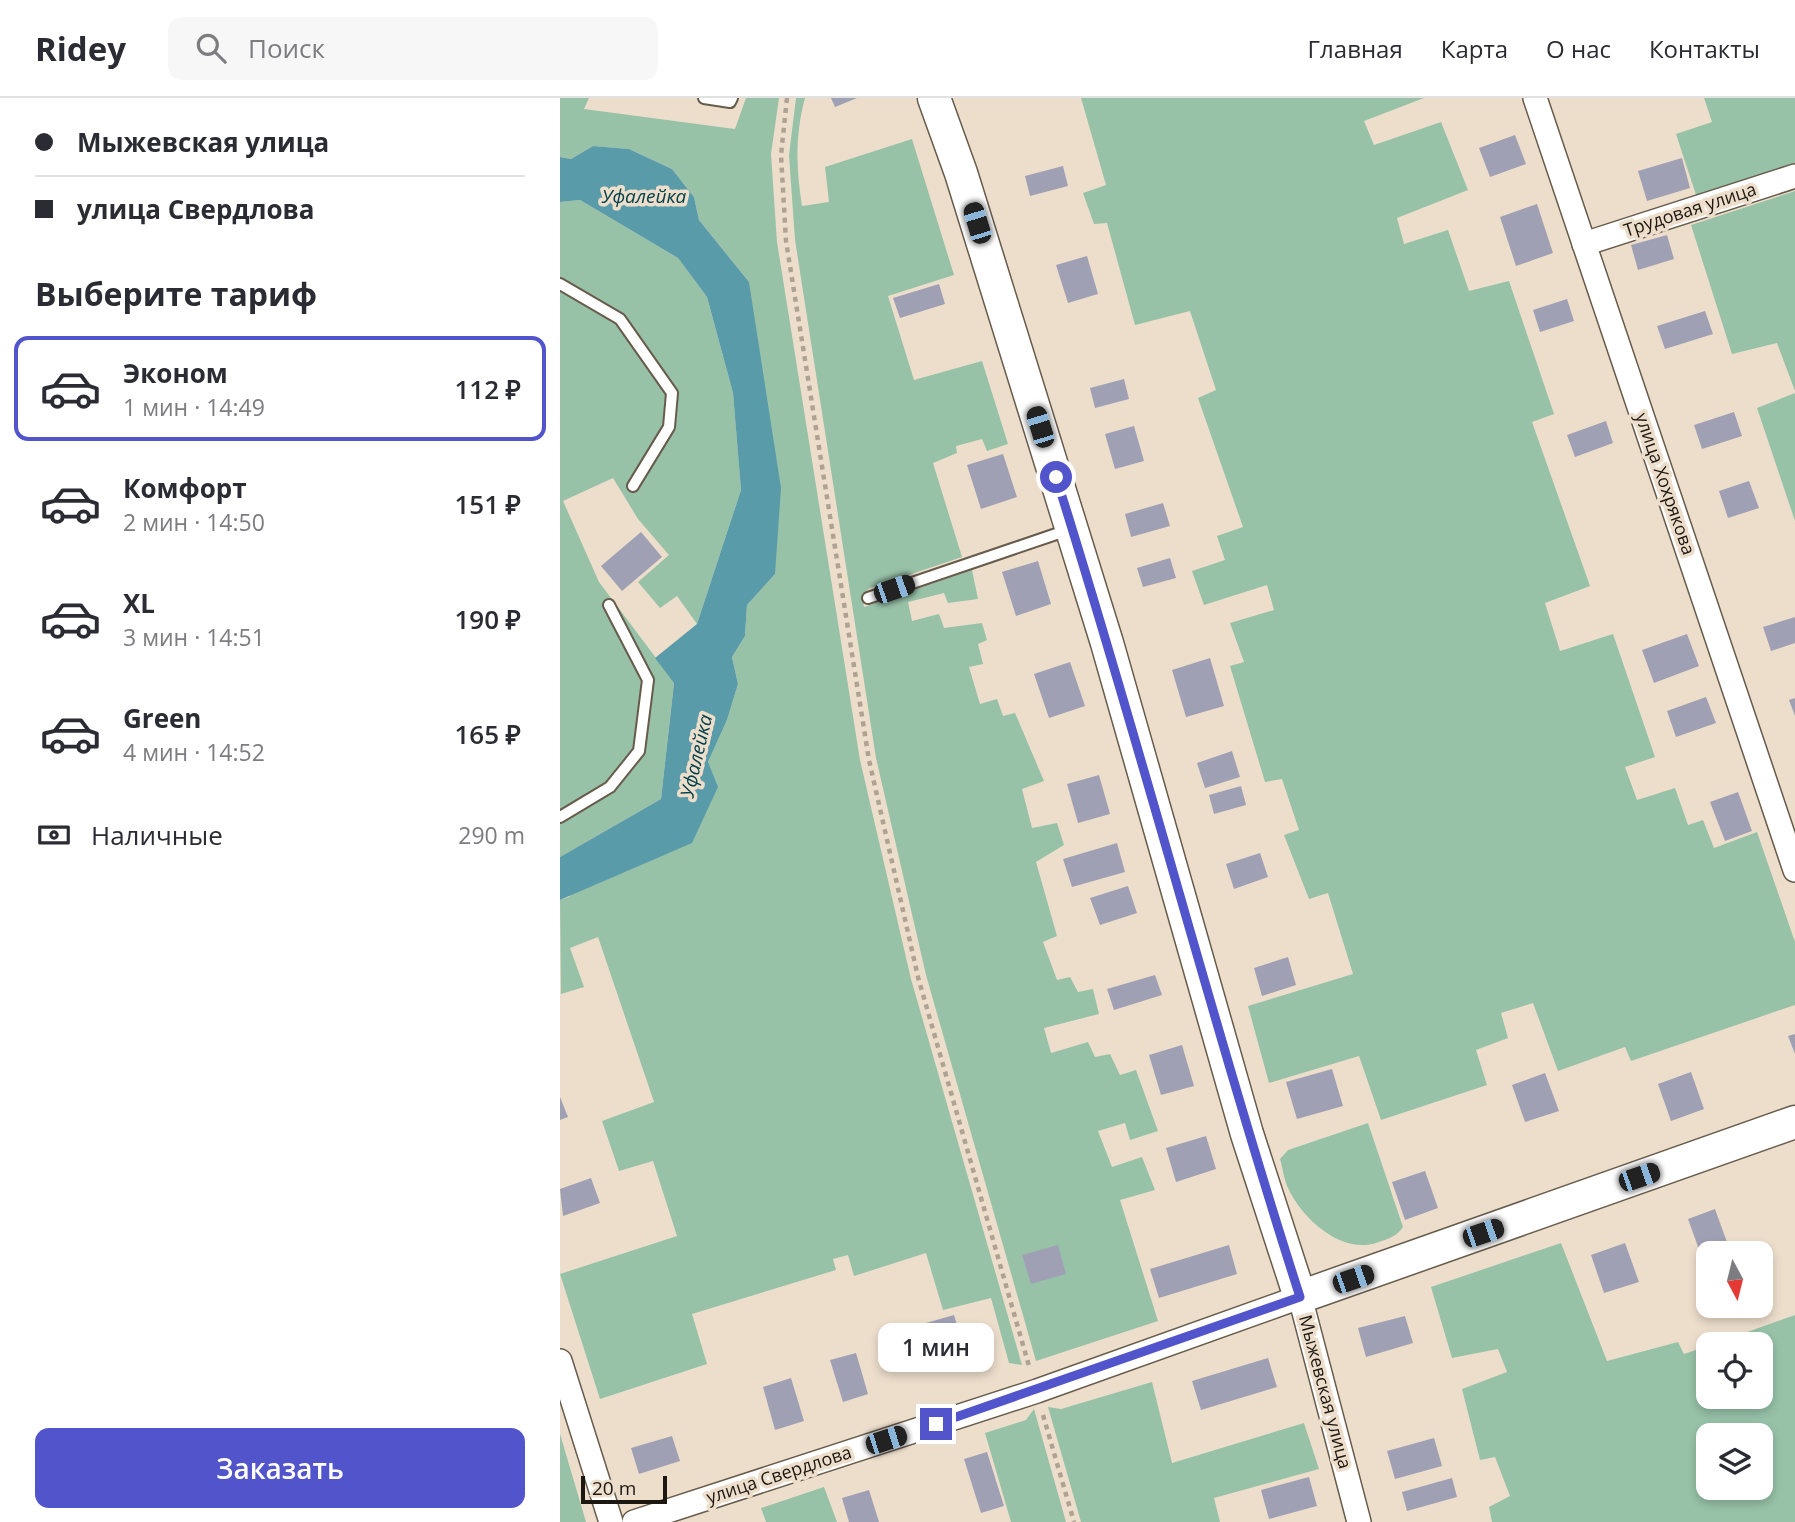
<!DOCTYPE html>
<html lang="ru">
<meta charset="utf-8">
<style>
body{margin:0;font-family:"Open Sans",sans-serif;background:#f7f7f7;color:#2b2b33;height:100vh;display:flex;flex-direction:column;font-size:26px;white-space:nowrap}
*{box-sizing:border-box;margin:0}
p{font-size:23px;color:#7c7c81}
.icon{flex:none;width:38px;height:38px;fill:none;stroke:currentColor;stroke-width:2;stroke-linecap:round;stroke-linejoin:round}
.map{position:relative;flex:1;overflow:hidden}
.side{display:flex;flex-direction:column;background:#fff;width:560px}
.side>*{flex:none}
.banner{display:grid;align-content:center;height:154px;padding:0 35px;background:#fff}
.needle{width:46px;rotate:173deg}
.fabs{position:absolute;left:1136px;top:1143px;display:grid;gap:14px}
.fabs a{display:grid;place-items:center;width:77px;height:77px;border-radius:14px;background:#fff;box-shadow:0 4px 10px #0003;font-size:35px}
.scale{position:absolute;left:21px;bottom:18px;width:86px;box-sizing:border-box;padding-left:7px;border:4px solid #1c1710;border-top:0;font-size:19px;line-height:24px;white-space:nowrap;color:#1c1710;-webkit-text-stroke:5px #eddecc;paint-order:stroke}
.end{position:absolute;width:32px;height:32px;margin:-16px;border:9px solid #5154ca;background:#fff;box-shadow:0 0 0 4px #fff}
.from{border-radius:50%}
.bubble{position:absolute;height:49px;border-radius:14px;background:#fff;box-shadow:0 4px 10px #0003;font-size:23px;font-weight:600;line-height:49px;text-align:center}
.car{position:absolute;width:21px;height:42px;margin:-21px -10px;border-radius:9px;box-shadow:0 0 5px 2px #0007;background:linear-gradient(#222 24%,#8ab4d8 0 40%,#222 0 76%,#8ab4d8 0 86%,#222 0)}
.banner b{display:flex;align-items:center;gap:24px;height:66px;font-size:26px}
.banner b+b{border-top:2px solid #e1e1e2}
.banner i{width:18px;height:18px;background:#2b2b33}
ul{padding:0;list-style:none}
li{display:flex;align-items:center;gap:21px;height:105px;margin:0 14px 10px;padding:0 21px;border:4px solid transparent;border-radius:14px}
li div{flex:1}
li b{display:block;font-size:26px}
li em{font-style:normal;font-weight:600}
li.selected{border-color:#5154ca}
li>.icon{width:63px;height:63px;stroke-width:1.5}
h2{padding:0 35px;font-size:32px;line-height:84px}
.pay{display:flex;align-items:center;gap:18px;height:77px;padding:0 35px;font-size:26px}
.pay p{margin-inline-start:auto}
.primary-button{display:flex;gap:14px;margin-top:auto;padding:14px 35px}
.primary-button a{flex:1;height:80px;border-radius:14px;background:#5154ca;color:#fff;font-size:28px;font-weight:600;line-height:80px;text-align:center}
header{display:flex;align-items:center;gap:42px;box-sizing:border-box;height:98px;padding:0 35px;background:#fff;border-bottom:2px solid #e1e1e2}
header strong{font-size:33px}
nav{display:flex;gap:38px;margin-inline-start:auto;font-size:24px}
.search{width:490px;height:63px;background:#f7f7f7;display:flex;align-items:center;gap:18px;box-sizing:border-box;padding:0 24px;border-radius:14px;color:#7c7c81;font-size:26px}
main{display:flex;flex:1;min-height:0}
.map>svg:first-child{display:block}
</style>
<header>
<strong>Ridey</strong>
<div class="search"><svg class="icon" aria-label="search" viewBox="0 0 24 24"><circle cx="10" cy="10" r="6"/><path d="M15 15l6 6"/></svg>Поиск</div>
<nav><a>Главная</a><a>Карта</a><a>О нас</a><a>Контакты</a></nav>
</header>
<main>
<section class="side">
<div class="banner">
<b><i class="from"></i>Мыжевская улица</b>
<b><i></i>улица Свердлова</b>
</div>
<h2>Выберите тариф</h2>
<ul>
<li class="selected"><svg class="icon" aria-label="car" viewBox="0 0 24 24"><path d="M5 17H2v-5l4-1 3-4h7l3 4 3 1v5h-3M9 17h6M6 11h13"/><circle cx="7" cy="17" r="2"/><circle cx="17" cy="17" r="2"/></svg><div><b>Эконом</b><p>1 мин · 14:49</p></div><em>112 ₽</em></li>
<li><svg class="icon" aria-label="car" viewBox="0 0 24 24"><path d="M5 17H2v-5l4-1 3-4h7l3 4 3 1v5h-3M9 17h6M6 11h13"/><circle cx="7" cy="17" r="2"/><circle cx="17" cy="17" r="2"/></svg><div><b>Комфорт</b><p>2 мин · 14:50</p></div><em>151 ₽</em></li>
<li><svg class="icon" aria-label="car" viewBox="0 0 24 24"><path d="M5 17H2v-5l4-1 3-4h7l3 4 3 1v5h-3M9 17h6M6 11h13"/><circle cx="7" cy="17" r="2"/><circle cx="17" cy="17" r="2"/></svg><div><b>XL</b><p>3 мин · 14:51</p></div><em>190 ₽</em></li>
<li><svg class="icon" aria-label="car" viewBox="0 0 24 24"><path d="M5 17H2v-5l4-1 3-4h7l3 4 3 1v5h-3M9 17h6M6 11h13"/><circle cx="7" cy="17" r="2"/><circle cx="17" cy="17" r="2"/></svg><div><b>Green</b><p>4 мин · 14:52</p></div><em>165 ₽</em></li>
</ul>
<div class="pay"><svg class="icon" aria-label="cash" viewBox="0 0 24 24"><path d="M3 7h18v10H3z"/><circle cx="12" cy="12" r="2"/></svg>Наличные<p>290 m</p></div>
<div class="primary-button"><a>Заказать</a></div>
</section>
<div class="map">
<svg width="1235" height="1424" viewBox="0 0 1235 1424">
<rect width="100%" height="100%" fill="#eddecc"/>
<g fill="#97c2a8" fill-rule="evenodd">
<polygon points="0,0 29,0 24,11 175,31 186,0 219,0 211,56 217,144 300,662 351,881 462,1267 449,1265 431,1200 383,1212 366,1155 294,1178 288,1157 273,1161 276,1172 132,1216 147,1266 40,1301 0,1176 117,1138 93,1063 59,1073 42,1023 94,1004 38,839 10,850 24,889 1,896 0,802 9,799 148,664 167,622 178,586 172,559 185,538 187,507 215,476 189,184 139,122 134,99 112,71 69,51 33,48 11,61 0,59"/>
<path d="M236,0H245C235,37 236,70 242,108L269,104L265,69L352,41L394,177L328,198L354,282L422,263L448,346L427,353L422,341L396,348L397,355L373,365L402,459L310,490L302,496L304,509L412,472L418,501L388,505L384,495L348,504L352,523L379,516L384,530L422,525L427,542L418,546L423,566L409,569L420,606L437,601L443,618L455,615L484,683L462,691L472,730L497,725L504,747L476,764L497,838L483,844L497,882L510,879L518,894L533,891L539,916L484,930L491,955L528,944L535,959L550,956L560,977L576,972L598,1033L570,1042L565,1025L538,1033L552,1069L582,1059L595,1092L560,1102L598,1223L476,1263L366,877L316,660L235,142L229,57Z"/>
<polygon points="521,0 864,0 804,23 814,47 881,24 908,92 837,120 844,146 888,132 909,193 949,183 994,316 972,324 1030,488 985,505 1000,553 1053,536 1095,659 1065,669 1077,702 1115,690 1128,727 1143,722 1154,750 1197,734 1235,844 1235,907 1071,963 1065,949 998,973 973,905 941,915 948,940 916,952 927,987 821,1022 799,958 709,985 688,908 793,876 768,795 749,801 724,737 739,732 722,681 705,684 670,568 684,564 670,525 714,512 707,487 644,507 632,473 665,462 657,438 683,429 638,300 656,292 630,213 575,227 547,125 534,126 523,95 546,87"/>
<polygon points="1144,0 1235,0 1235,65 1136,97 1116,36 1152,24"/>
<polygon points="1235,93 1235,293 1217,245 1172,256 1131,127"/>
<polygon points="20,102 118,160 147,199 173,295 181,392 137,526 117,498 100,510 78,484 109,457 78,421 53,380 3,403 39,484 114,584 101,701 0,759 0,104"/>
<polygon points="1235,295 1235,423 1197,310"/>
<path d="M808,1025L843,1129C836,1139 828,1141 816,1145C781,1156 743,1121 729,1092C724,1083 723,1071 720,1061L728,1052Z"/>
<path d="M1001,1145L1047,1263L1118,1244L1124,1256L1148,1248V1298H1200V1246H1154L1235,1217V1424H932L929,1409L950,1398L935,1359L920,1362L902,1291L947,1274L938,1251L892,1260L871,1189ZM1148,1337H1200V1390H1148Z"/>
<polygon points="592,1284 612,1365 744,1325 759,1371 654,1400 660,1424 521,1424 488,1309 501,1311"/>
<polygon points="474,1311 506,1424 451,1424 425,1335 466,1322"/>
<polygon points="0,1336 26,1424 0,1424"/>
<polygon points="264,1389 277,1424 206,1424 201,1410"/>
</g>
<polygon fill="#5a9baa" points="33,48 69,51 112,71 134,99 139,122 189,184 221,390 215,476 187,507 185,538 172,559 178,586 167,622 148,664 158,689 132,745 0,802 0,759 101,701 114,585 95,560 137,526 181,392 173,295 147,199 118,160 20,102 0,104 0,59 11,61"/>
<g fill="#a0a0b5">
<polygon points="271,0 297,0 275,9"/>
<polygon points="955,37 966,66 930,79 919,50"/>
<polygon points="1122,60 1130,90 1087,103 1078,73"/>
<polygon points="503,68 508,88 470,98 465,78"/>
<polygon points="977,106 993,155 956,168 940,119"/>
<polygon points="1107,137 1114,161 1078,172 1071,147"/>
<polygon points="527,158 538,196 508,205 496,167"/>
<polygon points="379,186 385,206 340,220 333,200"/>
<polygon points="1007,201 1014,223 980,234 973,212"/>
<polygon points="1145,213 1153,236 1105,251 1097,228"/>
<polygon points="564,281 569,301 535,310 530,290"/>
<polygon points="1174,314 1182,338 1142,351 1134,327"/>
<polygon points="1046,323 1053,345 1015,359 1007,337"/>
<polygon points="574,328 584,363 555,371 545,336"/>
<polygon points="443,356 457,399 421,411 407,367"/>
<polygon points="1189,383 1199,410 1168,420 1159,393"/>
<polygon points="603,405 610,428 571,439 565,416"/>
<polygon points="81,434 102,459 62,493 41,468"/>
<polygon points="610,460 616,480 583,489 577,470"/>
<polygon points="478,463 491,506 456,518 442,474"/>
<polygon points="1235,519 1235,545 1211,553 1203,529"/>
<polygon points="1127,536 1139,568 1094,585 1082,552"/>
<polygon points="650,560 664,608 626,619 612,572"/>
<polygon points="510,564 525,608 489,620 474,576"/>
<polygon points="1146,599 1156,625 1116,639 1107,613"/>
<polygon points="1235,600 1235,618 1229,602"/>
<polygon points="672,653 680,679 645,690 637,665"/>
<polygon points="539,677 550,716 518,725 507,686"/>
<polygon points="681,688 686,707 654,716 649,697"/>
<polygon points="1178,694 1192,733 1165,743 1150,704"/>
<polygon points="557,745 565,774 512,789 503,761"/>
<polygon points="700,755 708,779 674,791 666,766"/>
<polygon points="568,788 577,815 540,827 530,800"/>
<polygon points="728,859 736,887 702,898 694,870"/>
<polygon points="595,877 602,897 554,912 547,891"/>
<polygon points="1235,936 1235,956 1228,938"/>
<polygon points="622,947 634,988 601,997 589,957"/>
<polygon points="772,971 783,1008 737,1021 726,984"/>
<polygon points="1131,974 1144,1011 1111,1023 1098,986"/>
<polygon points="985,975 999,1013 965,1024 952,987"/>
<polygon points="0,999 8,1019 0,1022"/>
<polygon points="646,1038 656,1071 616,1084 606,1050"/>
<polygon points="865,1073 878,1110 845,1122 832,1084"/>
<polygon points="31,1080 40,1105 3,1118 0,1091"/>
<polygon points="1155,1111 1168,1147 1141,1157 1128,1121"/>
<polygon points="1065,1145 1079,1184 1044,1195 1031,1157"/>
<polygon points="498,1147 506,1176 471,1186 462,1157"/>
<polygon points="669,1147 677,1176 599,1200 590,1171"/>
<polygon points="394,1217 408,1263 380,1271 366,1225"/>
<polygon points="845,1218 853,1245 806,1259 798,1230"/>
<polygon points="296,1255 308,1296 283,1304 270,1262"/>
<polygon points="708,1260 717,1289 641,1312 632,1283"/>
<polygon points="231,1280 244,1323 215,1332 203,1289"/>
<polygon points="112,1338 120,1363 79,1376 71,1350"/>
<polygon points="874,1340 882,1368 835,1381 827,1353"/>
<polygon points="427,1354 444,1408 421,1415 404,1361"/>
<polygon points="749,1379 757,1408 709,1421 701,1392"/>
<polygon points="892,1380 897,1399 847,1413 842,1394"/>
<polygon points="309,1392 319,1424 289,1424 282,1400"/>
</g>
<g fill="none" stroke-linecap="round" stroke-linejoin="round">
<g stroke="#675b4b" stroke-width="14">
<g id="lane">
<polyline points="144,0 170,4 172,0"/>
<polyline points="0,186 60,221 112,295 109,329 73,388"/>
<polyline points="308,500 508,432"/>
<polyline points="0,719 50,689 79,653 88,582 49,507"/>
</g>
</g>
<g stroke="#675b4b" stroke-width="26">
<g id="street">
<polyline points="975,0 1235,772"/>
<polyline points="1024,146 1235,78"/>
<polyline points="0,1263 51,1424"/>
<polyline points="74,1424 477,1293 740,1199 799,1424"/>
</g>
</g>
<g stroke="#675b4b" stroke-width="35">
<polyline id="secondary" points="374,0 401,75 547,545 687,1036 740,1199 1235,1024"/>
</g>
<g stroke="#aea293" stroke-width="4.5" stroke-dasharray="5 5" stroke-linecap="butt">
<polyline points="227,0 221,57 226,143 309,662 358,879 469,1268"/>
<polyline points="483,1317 514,1424"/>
</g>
<use href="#lane" stroke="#fff" stroke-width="10"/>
<use href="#street" stroke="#fff" stroke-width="23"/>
<use href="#secondary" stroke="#fff" stroke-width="32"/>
</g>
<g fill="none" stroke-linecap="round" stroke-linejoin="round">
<path stroke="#5154ca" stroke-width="9" d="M376,1326L740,1199C653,928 582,651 496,379"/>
</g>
<g text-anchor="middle" stroke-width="7" stroke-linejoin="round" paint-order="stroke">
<g font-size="18" fill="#1c1710" stroke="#eddecc">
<text transform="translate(1130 112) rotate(-18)" y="6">Трудовая улица</text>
<text transform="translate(1105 386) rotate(71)" y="6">улица Хохрякова</text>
<text transform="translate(765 1294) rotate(75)" y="6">Мыжевская улица</text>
<text transform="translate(219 1377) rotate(-18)" y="6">улица Свердлова</text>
</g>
<g font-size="19" font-style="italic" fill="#01414c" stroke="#eddecc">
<text x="84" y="105">Уфалейка</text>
<text transform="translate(136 658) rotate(-77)" y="7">Уфалейка</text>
</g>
</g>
</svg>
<div class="fabs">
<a><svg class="needle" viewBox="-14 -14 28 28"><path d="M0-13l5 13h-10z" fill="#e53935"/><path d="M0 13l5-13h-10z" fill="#7c7c81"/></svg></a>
<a><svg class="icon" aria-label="locate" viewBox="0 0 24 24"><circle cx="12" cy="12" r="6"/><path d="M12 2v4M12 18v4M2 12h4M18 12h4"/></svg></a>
<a><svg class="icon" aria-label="layers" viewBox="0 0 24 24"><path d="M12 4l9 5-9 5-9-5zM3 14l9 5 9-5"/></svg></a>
</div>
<div class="scale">20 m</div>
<i class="end from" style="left:496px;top:379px"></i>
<i class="end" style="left:376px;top:1326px"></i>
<div class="bubble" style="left:318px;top:1225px;width:116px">1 мин</div>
<i class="car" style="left:417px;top:125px;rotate:343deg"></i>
<i class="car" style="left:480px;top:329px;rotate:343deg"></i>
<i class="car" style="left:334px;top:491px;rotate:71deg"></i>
<i class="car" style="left:1079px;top:1079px;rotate:71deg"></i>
<i class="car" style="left:923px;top:1135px;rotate:71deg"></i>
<i class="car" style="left:793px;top:1181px;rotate:71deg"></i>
<i class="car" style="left:326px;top:1342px;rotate:72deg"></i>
</div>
</main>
